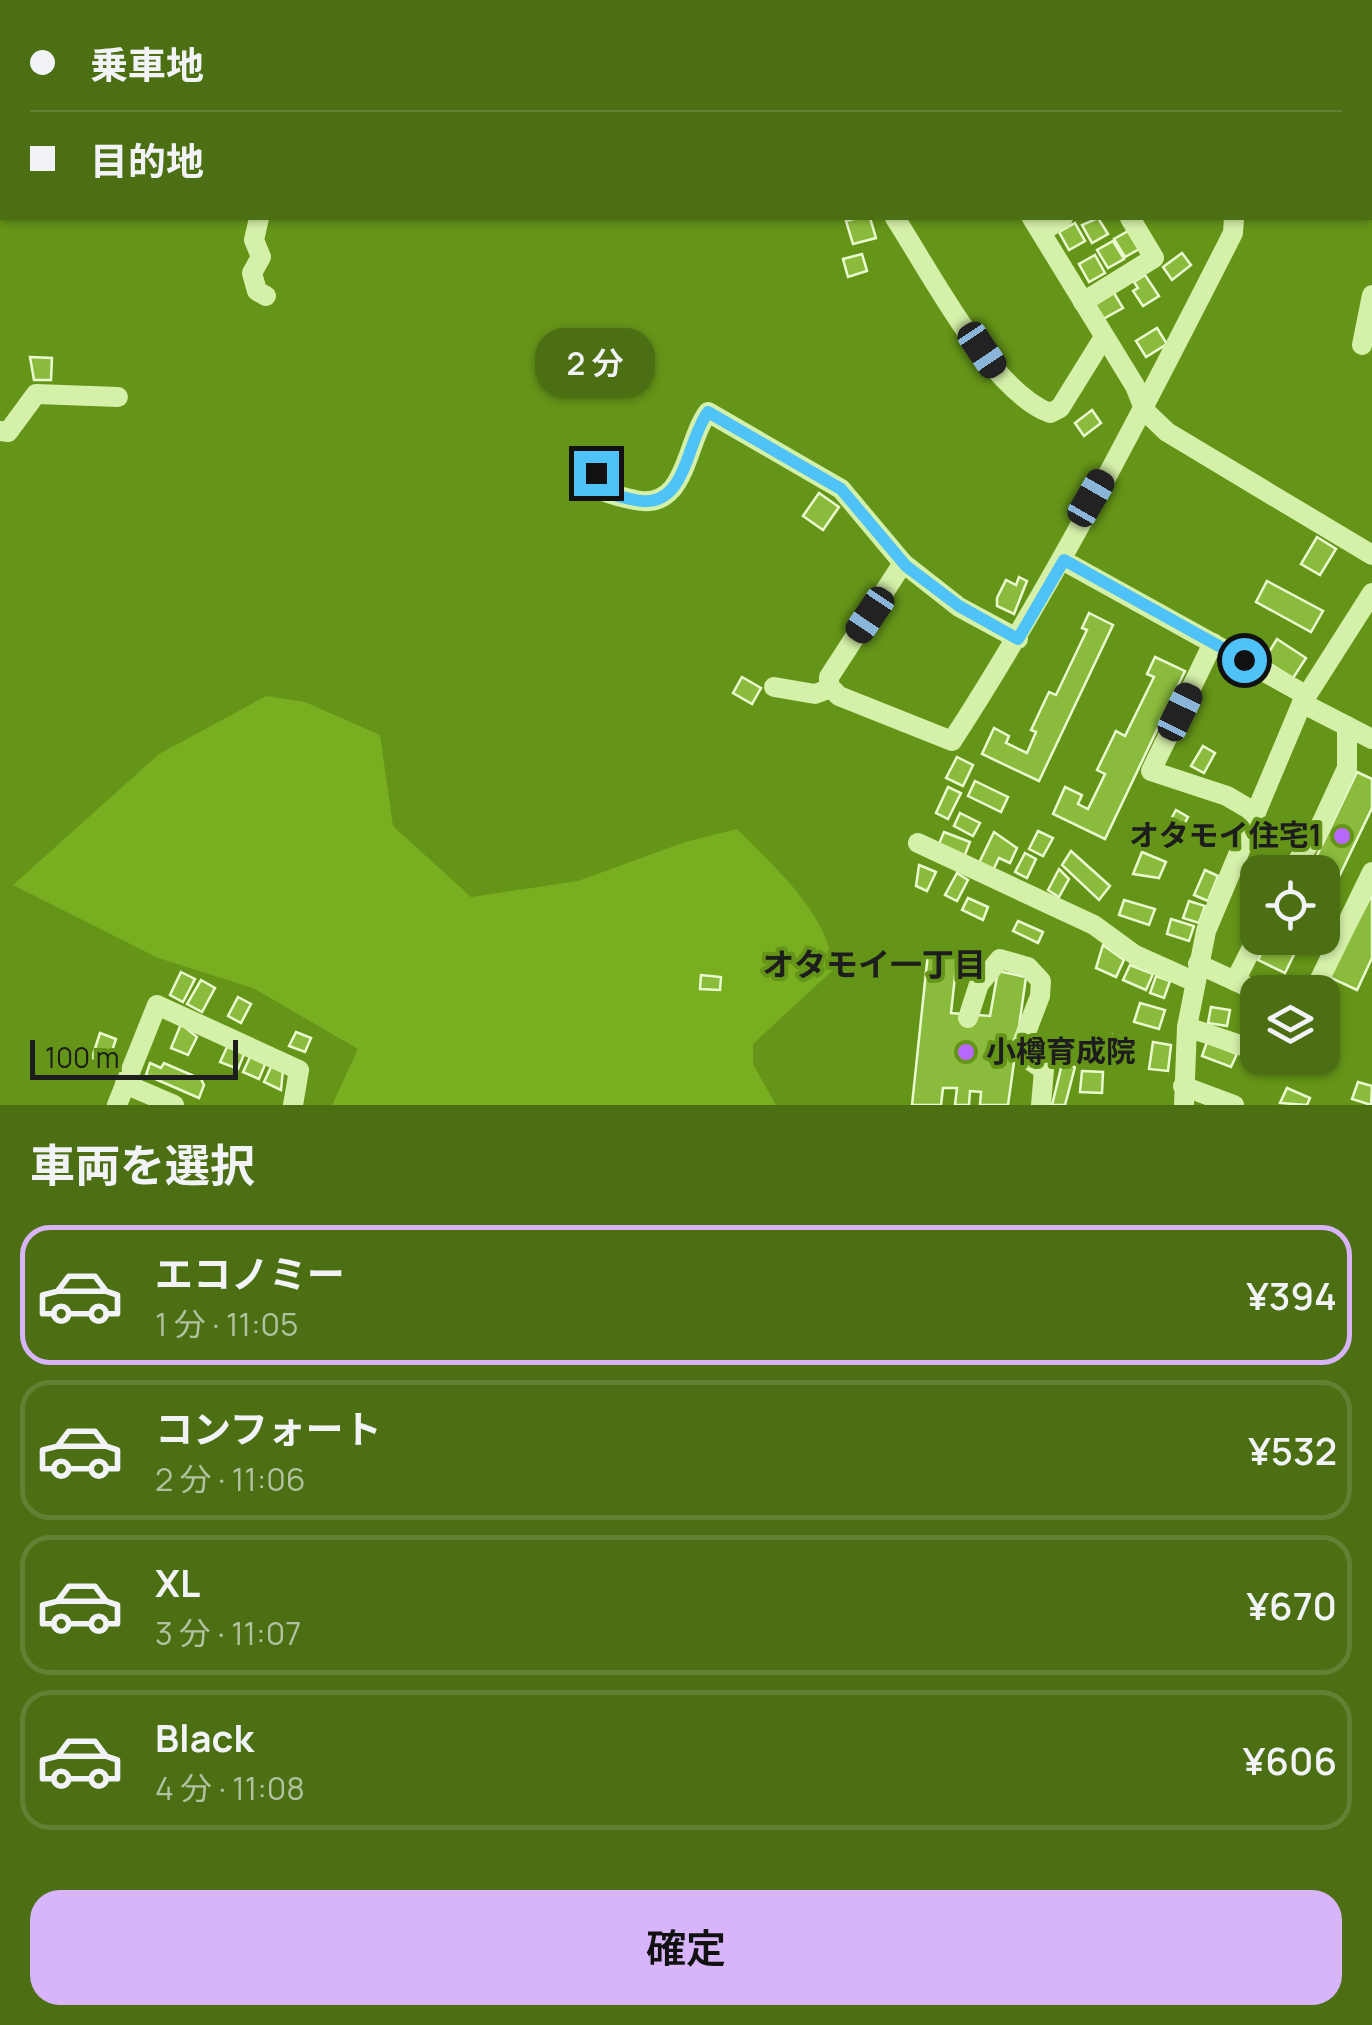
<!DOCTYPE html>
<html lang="ja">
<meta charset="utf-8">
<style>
body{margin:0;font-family:Manrope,"Noto Sans JP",sans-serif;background:#52741b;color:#f1f3f6;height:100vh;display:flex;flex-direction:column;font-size:38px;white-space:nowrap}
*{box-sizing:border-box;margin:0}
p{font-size:32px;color:#b2c19f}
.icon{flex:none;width:55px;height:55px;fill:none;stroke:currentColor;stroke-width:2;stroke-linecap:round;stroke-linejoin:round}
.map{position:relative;height:1105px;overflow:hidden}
.details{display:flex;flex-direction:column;background:#4b6f12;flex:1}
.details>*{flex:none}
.guide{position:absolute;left:0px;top:0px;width:1372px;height:220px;box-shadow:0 2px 8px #0004;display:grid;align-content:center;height:220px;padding:0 30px;background:#4b6f12}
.controls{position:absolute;left:1240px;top:855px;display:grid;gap:20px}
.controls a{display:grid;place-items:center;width:100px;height:100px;border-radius:20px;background:#4b6f12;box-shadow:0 2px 8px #0004;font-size:50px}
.scale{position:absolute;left:30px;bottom:25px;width:208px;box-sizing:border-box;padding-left:10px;border:5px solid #1d1d1d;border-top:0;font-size:28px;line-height:35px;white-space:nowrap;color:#1d1d1d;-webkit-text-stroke:8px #649418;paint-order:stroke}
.end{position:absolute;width:45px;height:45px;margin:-22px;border:12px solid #4fc3f7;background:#111;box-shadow:0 0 0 5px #111}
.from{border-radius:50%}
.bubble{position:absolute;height:70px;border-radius:30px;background:#4b6f12;box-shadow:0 2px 8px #0004;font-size:32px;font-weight:600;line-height:70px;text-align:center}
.car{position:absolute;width:30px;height:60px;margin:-30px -15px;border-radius:12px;box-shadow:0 0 8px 2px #0007;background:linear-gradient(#222 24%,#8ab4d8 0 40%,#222 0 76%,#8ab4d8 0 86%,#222 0)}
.guide b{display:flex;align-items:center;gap:35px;height:95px;font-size:38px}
.guide b+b{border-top:2px solid #628132}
.guide i{width:25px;height:25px;background:#f1f3f6}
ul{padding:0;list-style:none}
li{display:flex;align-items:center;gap:30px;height:140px;margin:0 20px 15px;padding:0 10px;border:5px solid #628132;border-radius:30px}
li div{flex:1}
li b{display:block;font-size:38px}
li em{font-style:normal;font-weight:600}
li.current{border-color:#d8b4fa}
li>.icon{width:90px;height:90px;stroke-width:1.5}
h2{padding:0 30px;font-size:45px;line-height:120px}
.primary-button{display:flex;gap:20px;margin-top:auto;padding:20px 30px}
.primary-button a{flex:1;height:115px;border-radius:30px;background:#d8b4fa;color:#111;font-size:40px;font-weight:600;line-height:115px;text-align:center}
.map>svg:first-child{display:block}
</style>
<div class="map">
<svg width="1372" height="1105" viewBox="0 0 1372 1105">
<rect width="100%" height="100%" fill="#649418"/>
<path fill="#78ae20" d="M266,696L305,702L380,735L393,826L471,897L578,881L685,842L737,829C775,867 828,914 834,969L753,1044V1064L776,1105H332L358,1049L253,988L158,958L13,885L159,754Z"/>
<g fill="#8abb3c" stroke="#ebfbd0" stroke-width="2.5">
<polygon points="858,218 870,218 876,238 853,244 846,221"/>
<polygon points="1098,218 1108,234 1092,243 1082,225"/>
<polygon points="1075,223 1085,241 1069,250 1059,232"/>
<polygon points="1130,230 1141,248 1125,257 1114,239"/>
<polygon points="1113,241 1124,259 1108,268 1097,250"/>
<polygon points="1182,253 1191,265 1172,280 1163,267"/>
<polygon points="862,254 867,271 848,277 843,259"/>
<polygon points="1095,255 1105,273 1089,282 1079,264"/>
<polygon points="1145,275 1159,296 1143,306 1133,291 1138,288 1134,282"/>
<polygon points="1114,293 1123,308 1103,319 1094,305"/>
<polygon points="1157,328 1167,344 1146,357 1136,341"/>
<polygon points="30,357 52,358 51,380 34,380"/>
<polygon points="1092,410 1101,423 1084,436 1075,423"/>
<polygon points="819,493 839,507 823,530 803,516"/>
<polygon points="1317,537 1336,549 1320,575 1301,564"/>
<polygon points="1019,577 1027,581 1014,614 997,606 997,598 1006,580 1016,585"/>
<polygon points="1267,581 1323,611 1311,632 1256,602"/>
<polygon points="1089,613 1113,625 1039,781 982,754 994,728 1009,736 1006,743 1027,753 1036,732 1031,730 1049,692 1056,695 1087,630 1082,628"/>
<polygon points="1277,639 1306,658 1293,678 1264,660"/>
<polygon points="1155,657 1185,671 1105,839 1053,814 1065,787 1082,795 1078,804 1088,809 1105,774 1097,770 1116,731 1125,736 1154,677 1147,674"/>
<polygon points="742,677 761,688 752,704 733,693"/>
<polygon points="1203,746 1215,753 1204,773 1191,766"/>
<polygon points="957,757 973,765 963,786 946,778"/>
<polygon points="1357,772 1372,779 1372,808 1336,883 1330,880 1322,894 1322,872 1300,872 1304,864 1311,868"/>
<polygon points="975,781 1008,797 1001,812 968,796"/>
<polygon points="948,787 961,793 948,819 936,813"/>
<polygon points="1176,810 1188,817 1178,835 1166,828"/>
<polygon points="960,813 980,823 973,836 954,826"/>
<polygon points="1038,831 1053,838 1043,856 1029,849"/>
<polygon points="944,832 970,842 964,857 938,846"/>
<polygon points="994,832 1017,848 1010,863 999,858 993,870 979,863"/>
<polygon points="1071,851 1110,886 1099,900 1062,865"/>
<polygon points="1142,852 1166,862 1159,878 1133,874"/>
<polygon points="1025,853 1036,859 1027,878 1015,872"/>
<polygon points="919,865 936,872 927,891 916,886"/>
<polygon points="1059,869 1069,879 1059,897 1048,890"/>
<polygon points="1205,870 1218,876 1208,901 1194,895"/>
<polygon points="957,873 968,880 957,901 945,895"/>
<polygon points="1372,894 1372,958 1357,990 1329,977"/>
<polygon points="968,898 988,907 983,920 962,910"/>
<polygon points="1124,900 1155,909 1149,925 1119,915"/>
<polygon points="1189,901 1205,906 1199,923 1183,918"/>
<polygon points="1171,919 1194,926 1189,941 1167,934"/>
<polygon points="1018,921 1043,932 1038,943 1013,931"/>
<polygon points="1269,938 1302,938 1285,973 1258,960"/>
<polygon points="1103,945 1124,960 1116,977 1096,968"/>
<polygon points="928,953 957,958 951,1013 990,1016 998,971 1026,977 1008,1105 980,1105 981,1092 970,1091 969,1105 955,1105 957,1088 943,1088 941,1105 912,1105"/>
<polygon points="1130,965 1153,974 1146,990 1123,980"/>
<polygon points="181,972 195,979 183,1002 170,995"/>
<polygon points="701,975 721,977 720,990 700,989"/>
<polygon points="1156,976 1170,981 1164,998 1150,993"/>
<polygon points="201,980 215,988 202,1012 187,1004"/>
<polygon points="238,997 251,1004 241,1023 228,1016"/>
<polygon points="1140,1003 1165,1010 1159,1029 1134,1022"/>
<polygon points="1211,1007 1230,1010 1227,1026 1208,1023"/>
<polygon points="181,1024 197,1037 188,1055 171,1048"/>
<polygon points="296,1032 311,1038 305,1052 289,1046"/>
<polygon points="100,1033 116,1039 108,1063 92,1058"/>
<polygon points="1113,1035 1136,1042 1132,1059 1108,1052"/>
<polygon points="1153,1042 1171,1045 1168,1071 1149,1069"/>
<polygon points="1207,1042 1237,1054 1231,1067 1202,1056"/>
<polygon points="228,1045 245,1052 238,1069 220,1062"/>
<polygon points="251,1055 266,1062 259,1079 243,1072"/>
<polygon points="150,1063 161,1068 164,1063 201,1079 204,1085 199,1098 146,1075"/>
<polygon points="1062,1064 1075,1067 1065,1105 1052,1105"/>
<polygon points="272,1065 283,1070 281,1090 264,1082"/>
<polygon points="1082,1071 1103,1072 1102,1093 1080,1092"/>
<polygon points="1358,1082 1372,1086 1371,1105 1352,1099"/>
<polygon points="1287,1088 1310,1098 1307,1105 1280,1103"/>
</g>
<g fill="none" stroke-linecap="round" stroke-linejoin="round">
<g stroke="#d5f0a9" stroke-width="20">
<polyline points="901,0 902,2"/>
<polyline points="1040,0 1072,2"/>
<polyline points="1189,0 1189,2"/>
<polyline points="21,2 21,0"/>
<polyline points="1087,2 1093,0"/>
<polyline points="0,90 2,86"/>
<polyline points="259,218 254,240 261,257 252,273 257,291 266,296"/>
<path d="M895,218C931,273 991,391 1050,413L1060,408L1104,337"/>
<polyline points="1032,218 1135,386 1145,411 1167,432 1372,555"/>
<polyline points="1041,232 1063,218"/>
<polyline points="1083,302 1154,258 1130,218"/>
<polyline points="1362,345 1372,295"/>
<polyline points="0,431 8,432 36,394 118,397"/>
<path d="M596,473L597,488C609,495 622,497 635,500C687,511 685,443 708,412L841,489L903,563L959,607L1018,639"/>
<polyline points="1064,561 1306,695"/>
<path d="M903,563L829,677V686L839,696L952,741C1058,577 1145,406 1233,233L1234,218"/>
<polyline points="1213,643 1151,771 1227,796 1256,813"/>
<polyline points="774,687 815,694 831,688"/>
<polyline points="1302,703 1372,739"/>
<polyline points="918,843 1094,925 1135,955 1193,981"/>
<polyline points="1290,872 1318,831 1347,768 1347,726"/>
<polyline points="1198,964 1259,992"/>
<polyline points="1235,981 1258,936"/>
<polyline points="1308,992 1318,983 1372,872"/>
<polyline points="968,1018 979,984 1000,959 1028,967 1041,981 1040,996 1022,1043 1028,1059 1044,1070 1041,1105"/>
<polyline points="1187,1027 1258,1051"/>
<polyline points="125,1084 174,1105"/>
<polyline points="1183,1086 1234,1105"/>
<polyline points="117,1105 157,1005 299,1070 293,1105"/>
<polyline points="1184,1105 1187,1027 1206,931 1302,703 1372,593"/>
</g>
</g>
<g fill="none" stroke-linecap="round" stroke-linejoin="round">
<path stroke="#4fc3f7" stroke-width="12" d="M596,473L597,488C609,495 622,497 635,500C687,511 685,443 708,412L841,489L906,566L959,606L1018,639L1064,560L1244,660"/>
</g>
<g fill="#b968ff" stroke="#649418" stroke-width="4">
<circle cx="1342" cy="836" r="10"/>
<circle cx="966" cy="1052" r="10"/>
</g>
<g text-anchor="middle" stroke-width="8" stroke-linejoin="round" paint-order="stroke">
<g font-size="30" font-weight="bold" fill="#1d1d1d" stroke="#649418" text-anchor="end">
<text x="1322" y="846">オタモイ住宅1</text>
<text x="986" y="1062" text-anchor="start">小樽育成院</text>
</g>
<g font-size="32" font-weight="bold" fill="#1d1d1d" stroke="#649418">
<text x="874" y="976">オタモイ一丁目</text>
</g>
</g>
</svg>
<div class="controls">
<a><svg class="icon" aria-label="locate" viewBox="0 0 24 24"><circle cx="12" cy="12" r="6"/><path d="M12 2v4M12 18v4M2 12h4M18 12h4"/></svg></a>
<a><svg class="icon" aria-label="layers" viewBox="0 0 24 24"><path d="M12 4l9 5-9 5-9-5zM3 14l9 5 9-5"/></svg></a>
</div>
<div class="scale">100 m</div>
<i class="end from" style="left:1244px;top:660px"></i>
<i class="end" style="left:596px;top:473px"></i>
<div class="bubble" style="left:535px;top:328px;width:120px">2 分</div>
<i class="car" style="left:982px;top:350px;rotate:146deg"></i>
<i class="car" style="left:1091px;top:498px;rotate:30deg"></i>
<i class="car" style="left:870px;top:615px;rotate:214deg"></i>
<i class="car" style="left:1180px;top:712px;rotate:26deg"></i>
<div class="guide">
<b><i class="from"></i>乗車地</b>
<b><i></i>目的地</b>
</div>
</div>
<section class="details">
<h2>車両を選択</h2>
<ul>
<li class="current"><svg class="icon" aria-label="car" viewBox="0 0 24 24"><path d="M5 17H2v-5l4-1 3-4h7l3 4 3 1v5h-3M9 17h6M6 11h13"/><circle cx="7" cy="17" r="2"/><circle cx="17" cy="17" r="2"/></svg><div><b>エコノミー</b><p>1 分 · 11:05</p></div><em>¥394</em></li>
<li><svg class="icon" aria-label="car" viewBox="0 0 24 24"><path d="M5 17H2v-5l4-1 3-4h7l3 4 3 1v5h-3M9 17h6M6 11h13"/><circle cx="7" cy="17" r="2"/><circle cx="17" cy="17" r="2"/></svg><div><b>コンフォート</b><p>2 分 · 11:06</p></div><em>¥532</em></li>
<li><svg class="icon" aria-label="car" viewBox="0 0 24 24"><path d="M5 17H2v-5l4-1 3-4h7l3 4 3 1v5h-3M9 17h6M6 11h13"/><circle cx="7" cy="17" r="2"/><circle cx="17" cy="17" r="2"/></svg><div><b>XL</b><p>3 分 · 11:07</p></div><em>¥670</em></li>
<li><svg class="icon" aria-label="car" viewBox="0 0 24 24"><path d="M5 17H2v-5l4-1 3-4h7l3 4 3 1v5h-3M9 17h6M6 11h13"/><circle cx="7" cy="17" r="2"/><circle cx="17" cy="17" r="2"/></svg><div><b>Black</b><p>4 分 · 11:08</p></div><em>¥606</em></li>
</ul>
<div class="primary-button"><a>確定</a></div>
</section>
